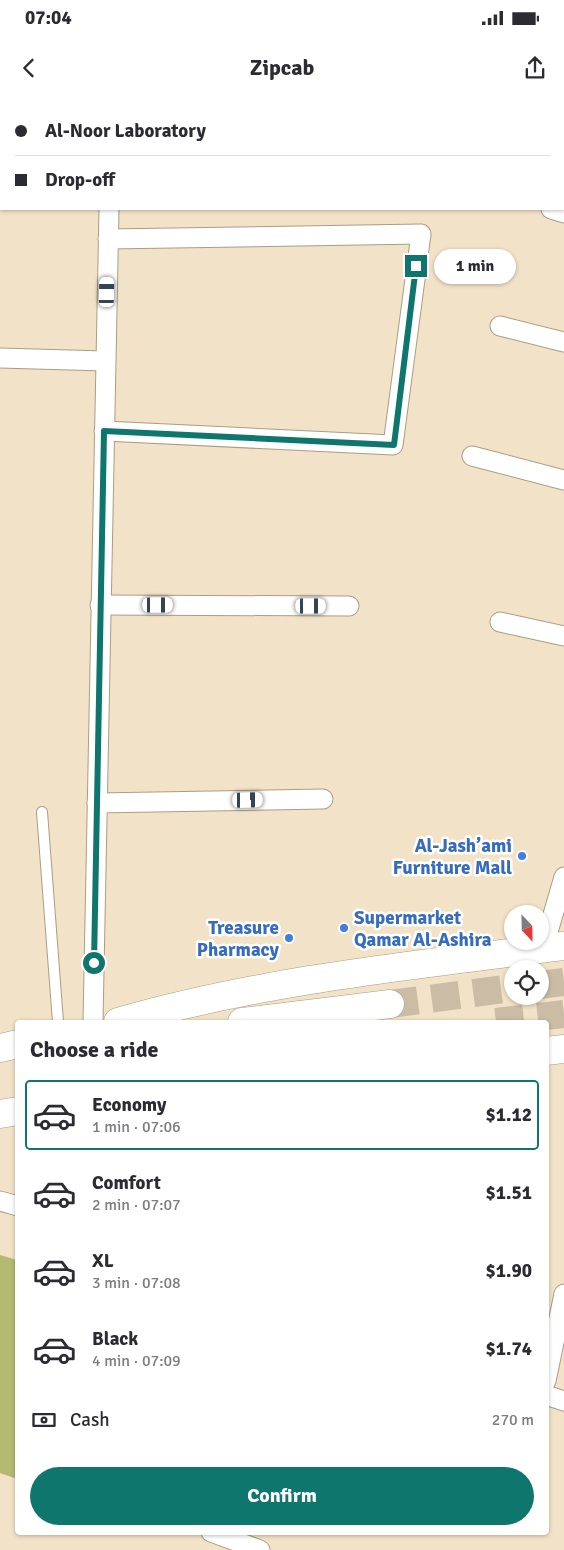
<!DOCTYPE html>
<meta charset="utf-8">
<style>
body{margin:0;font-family:Signika,sans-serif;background:#f2f2f3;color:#2b2b33;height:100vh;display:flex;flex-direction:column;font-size:19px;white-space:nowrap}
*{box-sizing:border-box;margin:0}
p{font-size:16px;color:#7c7c81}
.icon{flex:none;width:28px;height:28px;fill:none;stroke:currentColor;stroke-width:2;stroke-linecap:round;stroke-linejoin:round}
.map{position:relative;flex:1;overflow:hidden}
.sheet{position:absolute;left:15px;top:920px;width:534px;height:515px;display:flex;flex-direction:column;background:#fff;border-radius:5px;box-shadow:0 1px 4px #0004}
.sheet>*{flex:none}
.hud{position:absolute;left:0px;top:0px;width:565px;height:110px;box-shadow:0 1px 4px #0004;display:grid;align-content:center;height:110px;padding:0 15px;background:#fff}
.needle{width:32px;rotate:158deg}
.buttons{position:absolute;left:504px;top:805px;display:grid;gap:10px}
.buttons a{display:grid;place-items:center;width:45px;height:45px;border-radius:50%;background:#fff;box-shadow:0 1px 4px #0004;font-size:25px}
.end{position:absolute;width:22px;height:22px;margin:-11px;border:6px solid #0f766e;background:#fff;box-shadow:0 0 0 2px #fff}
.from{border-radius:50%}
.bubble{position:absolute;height:35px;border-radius:18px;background:#fff;box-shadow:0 1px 4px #0004;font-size:16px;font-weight:700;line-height:35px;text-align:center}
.car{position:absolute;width:15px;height:30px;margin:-15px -8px;border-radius:6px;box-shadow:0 0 4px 1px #0007;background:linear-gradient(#fff 24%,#345 0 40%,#fff 0 76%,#345 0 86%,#fff 0)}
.hud b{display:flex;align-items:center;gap:18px;height:48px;font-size:19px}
.hud b+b{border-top:1px solid #e1e1e2}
.hud i{width:12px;height:12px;background:#2b2b33}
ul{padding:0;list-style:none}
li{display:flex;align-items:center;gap:15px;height:70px;margin:0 10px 8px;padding:0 5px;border:2px solid transparent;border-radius:5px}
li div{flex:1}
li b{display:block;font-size:19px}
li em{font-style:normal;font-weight:700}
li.current{border-color:#0f766e}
li>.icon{width:45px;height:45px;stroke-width:1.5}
h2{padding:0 15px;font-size:22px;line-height:60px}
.pay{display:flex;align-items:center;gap:12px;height:55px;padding:0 15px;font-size:19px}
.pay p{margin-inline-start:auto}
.button{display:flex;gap:10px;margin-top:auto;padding:10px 15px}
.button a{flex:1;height:58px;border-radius:30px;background:#0f766e;color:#fff;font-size:20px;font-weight:700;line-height:58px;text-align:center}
.status{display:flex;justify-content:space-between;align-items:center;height:35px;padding:0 25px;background:#fff;direction:ltr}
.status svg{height:14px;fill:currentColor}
header{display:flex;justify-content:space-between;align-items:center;height:65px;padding:0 15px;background:#fff;font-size:22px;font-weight:700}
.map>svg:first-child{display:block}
</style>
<div class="status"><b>07:04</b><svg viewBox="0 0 49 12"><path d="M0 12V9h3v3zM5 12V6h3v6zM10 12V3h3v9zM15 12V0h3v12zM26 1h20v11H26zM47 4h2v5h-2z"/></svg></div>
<header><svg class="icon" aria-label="back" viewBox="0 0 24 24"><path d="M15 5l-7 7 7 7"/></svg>Zipcab<svg class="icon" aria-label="share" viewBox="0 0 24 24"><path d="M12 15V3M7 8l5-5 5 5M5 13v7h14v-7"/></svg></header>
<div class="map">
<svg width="564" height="1450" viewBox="0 0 564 1450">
<rect width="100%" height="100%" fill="#f2e2c7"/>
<polygon fill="#b5ba71" points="0,1155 17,1160 17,1379 0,1373"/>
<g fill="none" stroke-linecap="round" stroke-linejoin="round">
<g stroke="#cabca5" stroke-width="28" stroke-dasharray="28 14" stroke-linecap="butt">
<polyline points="540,885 564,882"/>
<polyline points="390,904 512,888"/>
<polyline points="496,922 564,914"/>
</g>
<g stroke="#ac9c83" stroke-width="12">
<polyline id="lane" points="42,712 58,922"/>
</g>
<g stroke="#ac9c83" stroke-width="21">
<g id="street">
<polyline points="304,0 304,1"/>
<polyline points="526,0 530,1"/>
<polyline points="112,1 112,0"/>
<polyline points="551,109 564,113"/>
<polyline points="500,226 564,242"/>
<polyline points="0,258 105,261"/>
<polyline points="104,331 393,345 421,134 108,139"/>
<polyline points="472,356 564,380"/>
<polyline points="100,505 349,506"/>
<polyline points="500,522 564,536"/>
<polyline points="97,703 323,699"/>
<polyline points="543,849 564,777"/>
<polyline points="93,922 109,109"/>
<polyline points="0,1101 18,1106"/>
<polyline points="546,1281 564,1194"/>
<polyline points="546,1295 564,1301"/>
<polyline points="211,1432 260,1450"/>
</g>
</g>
<g stroke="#ac9c83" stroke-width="29">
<g id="highway">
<path d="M118,922C263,880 415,865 564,846"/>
<polyline points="242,922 390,904"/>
<polyline points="0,948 18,944"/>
<polyline points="546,951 564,949"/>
<polyline points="0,1014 18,1011"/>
</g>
</g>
<use href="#lane" stroke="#fff" stroke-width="10"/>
<use href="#street" stroke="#fff" stroke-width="19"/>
<use href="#highway" stroke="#fff" stroke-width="28"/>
</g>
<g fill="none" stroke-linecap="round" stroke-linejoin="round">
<polyline stroke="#0f766e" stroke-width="6" points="94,863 104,331 394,345 416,166"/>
</g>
<g fill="#3f7fe0" stroke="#fff" stroke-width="2">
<circle cx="522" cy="756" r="5"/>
<circle cx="344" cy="828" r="5"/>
<circle cx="289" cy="838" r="5"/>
</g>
<g text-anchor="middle" stroke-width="5" stroke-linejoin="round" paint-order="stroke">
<g font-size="19" font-weight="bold" fill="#366cbe" stroke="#fff" text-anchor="end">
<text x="512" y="752">Al-Jash’ami<tspan x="512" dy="22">Furniture Mall</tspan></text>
<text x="354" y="824" text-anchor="start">Supermarket<tspan x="354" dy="22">Qamar Al-Ashira</tspan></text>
<text x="279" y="834">Treasure<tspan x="279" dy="22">Pharmacy</tspan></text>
</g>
</g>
</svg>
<div class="buttons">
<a><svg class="needle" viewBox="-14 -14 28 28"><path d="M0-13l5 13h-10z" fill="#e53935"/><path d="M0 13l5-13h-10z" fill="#7c7c81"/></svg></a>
<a><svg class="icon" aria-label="locate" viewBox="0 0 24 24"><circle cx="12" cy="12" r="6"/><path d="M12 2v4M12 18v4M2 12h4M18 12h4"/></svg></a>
</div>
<i class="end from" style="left:94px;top:863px"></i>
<i class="end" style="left:416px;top:166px"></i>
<div class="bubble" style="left:434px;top:149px;width:82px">1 min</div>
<i class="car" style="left:107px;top:192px;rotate:1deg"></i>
<i class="car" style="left:158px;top:505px;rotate:90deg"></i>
<i class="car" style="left:311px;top:506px;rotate:90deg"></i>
<i class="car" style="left:248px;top:700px;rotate:89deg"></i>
<div class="hud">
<b><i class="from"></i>Al-Noor Laboratory</b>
<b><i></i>Drop-off</b>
</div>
<section class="sheet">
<h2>Choose a ride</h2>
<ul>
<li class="current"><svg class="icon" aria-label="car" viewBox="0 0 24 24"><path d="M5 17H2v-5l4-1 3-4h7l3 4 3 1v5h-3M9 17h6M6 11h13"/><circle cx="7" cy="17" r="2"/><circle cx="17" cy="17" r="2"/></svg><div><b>Economy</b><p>1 min · 07:06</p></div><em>$1.12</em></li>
<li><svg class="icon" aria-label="car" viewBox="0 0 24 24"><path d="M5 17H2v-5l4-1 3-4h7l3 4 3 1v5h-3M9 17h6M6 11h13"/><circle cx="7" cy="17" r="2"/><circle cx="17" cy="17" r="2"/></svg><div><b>Comfort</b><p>2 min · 07:07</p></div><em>$1.51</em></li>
<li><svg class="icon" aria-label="car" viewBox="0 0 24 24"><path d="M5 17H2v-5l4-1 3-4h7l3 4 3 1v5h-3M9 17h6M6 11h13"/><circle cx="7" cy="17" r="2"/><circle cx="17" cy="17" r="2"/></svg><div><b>XL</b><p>3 min · 07:08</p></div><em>$1.90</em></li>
<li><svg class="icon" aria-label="car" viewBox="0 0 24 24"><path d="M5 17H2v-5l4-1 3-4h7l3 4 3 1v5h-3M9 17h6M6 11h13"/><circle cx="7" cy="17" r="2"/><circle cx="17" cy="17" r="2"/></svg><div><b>Black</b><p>4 min · 07:09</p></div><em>$1.74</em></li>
</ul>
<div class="pay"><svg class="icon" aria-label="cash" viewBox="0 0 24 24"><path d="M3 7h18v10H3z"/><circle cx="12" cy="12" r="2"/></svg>Cash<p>270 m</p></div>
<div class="button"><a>Confirm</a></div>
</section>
</div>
